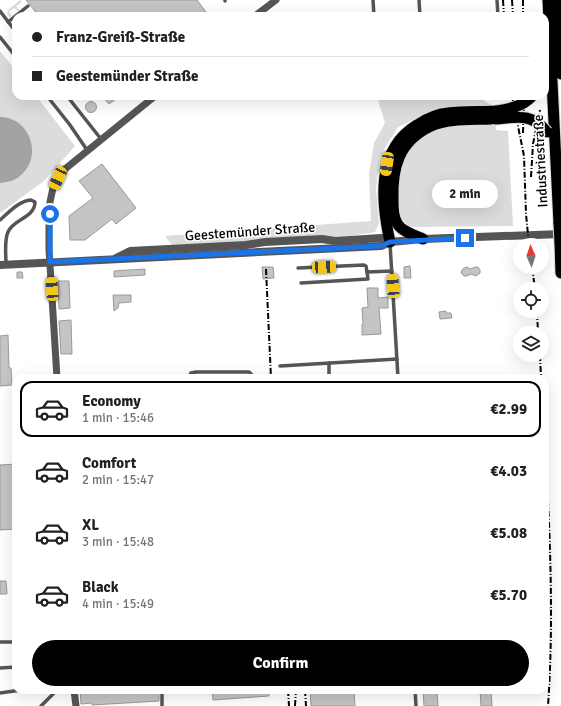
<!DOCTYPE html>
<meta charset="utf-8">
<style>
body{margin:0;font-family:Signika,sans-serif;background:#f2f2f2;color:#202124;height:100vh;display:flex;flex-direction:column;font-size:15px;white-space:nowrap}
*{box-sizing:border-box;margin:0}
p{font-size:13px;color:#757577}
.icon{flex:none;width:22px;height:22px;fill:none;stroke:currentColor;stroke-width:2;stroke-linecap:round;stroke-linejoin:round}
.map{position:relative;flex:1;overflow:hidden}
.panel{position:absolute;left:12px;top:374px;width:537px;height:320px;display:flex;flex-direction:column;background:#fff;border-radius:12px;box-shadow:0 4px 16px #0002}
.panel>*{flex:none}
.hud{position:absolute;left:12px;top:12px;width:537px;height:88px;border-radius:12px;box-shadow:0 4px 16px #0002;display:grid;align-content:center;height:88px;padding:0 20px;background:#fff}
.needle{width:26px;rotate:357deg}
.tools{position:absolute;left:513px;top:238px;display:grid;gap:8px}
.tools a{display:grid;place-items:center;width:36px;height:36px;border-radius:50%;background:#fff;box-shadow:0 4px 16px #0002;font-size:20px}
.end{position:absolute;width:18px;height:18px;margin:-9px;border:5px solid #1a73e8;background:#fff;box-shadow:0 0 0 2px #fff}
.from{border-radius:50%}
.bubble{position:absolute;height:28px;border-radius:14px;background:#fff;box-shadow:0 4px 16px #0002;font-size:13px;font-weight:700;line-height:28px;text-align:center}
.car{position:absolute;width:12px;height:24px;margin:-12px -6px;border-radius:5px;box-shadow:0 0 3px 1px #0007;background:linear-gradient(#f5c518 24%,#345 0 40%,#f5c518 0 76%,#345 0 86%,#f5c518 0)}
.hud b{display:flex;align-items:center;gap:14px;height:38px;font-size:15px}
.hud b+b{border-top:1px solid #e0e0e0}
.hud i{width:10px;height:10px;background:#202124}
ul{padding:7px 0 0;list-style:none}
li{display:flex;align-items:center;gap:12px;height:56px;margin:0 8px 6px;padding:0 12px;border:2px solid transparent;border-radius:12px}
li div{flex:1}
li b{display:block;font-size:15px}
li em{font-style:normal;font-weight:700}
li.selected{border-color:#000}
li>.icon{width:36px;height:36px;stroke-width:1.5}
.button{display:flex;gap:8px;margin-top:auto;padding:8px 20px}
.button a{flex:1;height:46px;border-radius:24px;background:#000;color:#fff;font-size:16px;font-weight:700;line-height:46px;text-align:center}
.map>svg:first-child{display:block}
</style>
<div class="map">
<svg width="561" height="706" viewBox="0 0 561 706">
<rect width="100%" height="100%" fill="#fff"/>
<g fill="#dcdcdc">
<polygon points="20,0 22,2 16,6 19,10 18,11 14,8 9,12 12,16 9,17 7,13 8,10"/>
<polygon points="0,51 16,71 16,96 36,96 75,146 44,181 0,213"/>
<polygon points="476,96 495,107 439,108 398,127 380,156 376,189 379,224 375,232 338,238 172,245 165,236 371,221 369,174 374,143 385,123 377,97"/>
<polygon points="496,124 496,130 508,131 513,226 410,227 400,217 397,181 401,164 410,149 420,137 435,128"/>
</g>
<path fill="#a3a3a3" d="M0,117C30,117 44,157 20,176C15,181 7,182 0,183Z"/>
<g fill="#c4c4c4" stroke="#999">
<polygon points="26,0 197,0 209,16 39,16"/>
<polygon points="102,96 120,96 109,104"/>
<circle cx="91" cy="107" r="5.5"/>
<polygon points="102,164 136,208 116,224 112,219 85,240 70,240 69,216 93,198 79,181"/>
<polygon points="410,266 411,278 404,278 404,267"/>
<polygon points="262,267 273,267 274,278 263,279"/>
<polygon points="467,267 470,269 475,267 478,267 480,270 480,273 476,276 471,274 467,276 464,276 461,273 462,270 464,268"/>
<polygon points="145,269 145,275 114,277 114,271"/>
<polygon points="17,272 22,272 23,278 17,278"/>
<polygon points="58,281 69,281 70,308 59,309"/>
<polygon points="367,288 378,288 378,298 388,297 388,308 379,308 381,334 362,335 362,324 363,324 362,308 368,307"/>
<polygon points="113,295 131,295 131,302 119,303 118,308 114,311"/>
<polygon points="446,311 446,313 451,313 452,318 440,319 439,312"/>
<polygon points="71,320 72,354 61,354 59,321"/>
<polygon points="8,335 9,368 11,368 12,385 0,386 0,336"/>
<polygon points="16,464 16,529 0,530 0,465"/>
<polygon points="0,581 6,581 7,594 0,594"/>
<polygon points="80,690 92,690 93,693 159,690 159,701 92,705 92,703 81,704"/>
<polygon points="212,690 269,690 269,696 213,700"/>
<polygon points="310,690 354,690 355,706 311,706"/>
<polygon points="423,690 437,690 438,706 424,706"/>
<polygon points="480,690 491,690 492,706 481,706"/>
</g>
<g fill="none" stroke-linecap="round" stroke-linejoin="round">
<g stroke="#dbdbdb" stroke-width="13">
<g id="trunk">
<polyline points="548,0 559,224"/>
<polyline points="558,0 561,74"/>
<path d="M423,239C416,236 407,233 401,228C393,221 393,209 393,199C392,167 399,141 431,126C449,118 472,120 491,119"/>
<path d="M390,242C381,201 376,150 417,125C426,119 437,114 448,113C464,111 481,112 497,111"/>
<polyline points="560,243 561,273"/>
</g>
</g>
<g stroke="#555" stroke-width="3.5">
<polyline points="225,0 225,1"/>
<polyline points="373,0 374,16"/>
<polyline points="419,0 420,16"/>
<polyline points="497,0 498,16"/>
<polyline points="0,11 16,32"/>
<polyline points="8,22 28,6"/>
<polyline points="0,37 16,57"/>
<polyline points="47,96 70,125 87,150"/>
<polyline points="67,96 101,139"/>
<path d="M0,220C9,212 19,201 31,200L35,202C35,218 13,219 8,232C4,241 6,254 6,264"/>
<polyline points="390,243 398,378"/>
<polyline points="298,268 364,265 366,266 367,272 392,271"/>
<polyline points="301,283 368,279 367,272"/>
<polyline points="329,363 329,378"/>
<polyline points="280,366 397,359"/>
<polyline points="189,378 191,373 196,372 249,372 255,378"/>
<polyline points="0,642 16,642"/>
<polyline points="0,668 16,667"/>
<polyline points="162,690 162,706"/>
<polyline points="415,690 416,706"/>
<polyline points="0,693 21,690"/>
<polyline points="41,706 57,690"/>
</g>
<g stroke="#555" stroke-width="7">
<polyline points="255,16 276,0"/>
<polyline points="57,378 49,249 49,227 50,202 53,188 58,178 65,169 155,96"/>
<polyline points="74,690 76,706"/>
</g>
<g stroke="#555" stroke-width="8">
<polyline points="116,258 130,251 246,245 265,242 322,239 335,241 381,238 390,242"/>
<polyline points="0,265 381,246 390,242 423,239 561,234"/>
</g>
<use href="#trunk" stroke="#000" stroke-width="11"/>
<g stroke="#000" stroke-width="2" stroke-dasharray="6 2 1 2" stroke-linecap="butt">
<polyline points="503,0 504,16"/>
<polyline points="512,0 513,16"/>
<polyline points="523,0 523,16"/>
<polyline points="512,96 524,156 526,214 529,245"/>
<polyline points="523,133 524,96"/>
<polyline points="531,177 533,144 540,110"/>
<polyline points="532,267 535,289"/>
<polyline points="266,269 271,378"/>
<polyline points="537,311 538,333"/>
<polyline points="540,355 541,378"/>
<path d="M545,445C550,532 554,619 548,706"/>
<polyline points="288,690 289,706"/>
<polyline points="305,690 306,706"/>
<polyline points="295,706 296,690"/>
</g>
<g stroke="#dbdbdb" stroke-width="13" stroke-linecap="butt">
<g id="trunk-bridge">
<path d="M497,111C510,109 523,106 532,96"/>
<path d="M496,119C519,117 531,113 547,132"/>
<polyline points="559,224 560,243"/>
</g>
</g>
<use href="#trunk-bridge" stroke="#000" stroke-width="11"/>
</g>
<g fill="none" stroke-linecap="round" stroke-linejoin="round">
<polyline stroke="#1a73e8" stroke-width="5" points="50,214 50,262 381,246 390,242 465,238"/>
</g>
<g text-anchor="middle" stroke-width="3" stroke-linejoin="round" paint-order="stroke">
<g font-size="14" fill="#000" stroke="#fff">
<text transform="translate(540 161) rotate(-93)" y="5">Industriestraße</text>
<text transform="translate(250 231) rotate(-4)" y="5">Geestemünder Straße</text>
</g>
</g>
</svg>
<div class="tools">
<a><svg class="needle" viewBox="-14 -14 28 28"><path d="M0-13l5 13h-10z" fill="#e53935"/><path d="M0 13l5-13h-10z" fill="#757577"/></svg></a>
<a><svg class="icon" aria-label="locate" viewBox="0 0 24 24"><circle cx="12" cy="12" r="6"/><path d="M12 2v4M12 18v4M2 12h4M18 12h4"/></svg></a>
<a><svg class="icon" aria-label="layers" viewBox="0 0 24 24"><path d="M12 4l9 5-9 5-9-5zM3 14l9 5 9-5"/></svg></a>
</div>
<i class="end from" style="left:50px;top:214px"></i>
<i class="end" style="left:465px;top:238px"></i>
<div class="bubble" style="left:432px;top:180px;width:66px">2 min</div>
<i class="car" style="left:387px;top:164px;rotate:189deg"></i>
<i class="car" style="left:58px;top:178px;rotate:205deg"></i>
<i class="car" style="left:324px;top:267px;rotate:87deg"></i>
<i class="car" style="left:393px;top:286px;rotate:356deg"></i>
<i class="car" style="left:52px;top:289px;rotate:356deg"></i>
<div class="hud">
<b><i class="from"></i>Franz-Greiß-Straße</b>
<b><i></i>Geestemünder Straße</b>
</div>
<section class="panel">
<ul>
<li class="selected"><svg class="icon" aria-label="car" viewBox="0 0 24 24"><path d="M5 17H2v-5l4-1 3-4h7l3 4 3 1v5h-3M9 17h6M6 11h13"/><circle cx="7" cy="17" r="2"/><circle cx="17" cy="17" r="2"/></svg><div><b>Economy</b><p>1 min · 15:46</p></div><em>€2.99</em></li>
<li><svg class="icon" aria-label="car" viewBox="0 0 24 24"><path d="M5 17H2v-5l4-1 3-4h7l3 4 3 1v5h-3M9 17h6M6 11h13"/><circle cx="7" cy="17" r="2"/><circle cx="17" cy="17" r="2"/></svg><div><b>Comfort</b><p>2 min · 15:47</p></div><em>€4.03</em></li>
<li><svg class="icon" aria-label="car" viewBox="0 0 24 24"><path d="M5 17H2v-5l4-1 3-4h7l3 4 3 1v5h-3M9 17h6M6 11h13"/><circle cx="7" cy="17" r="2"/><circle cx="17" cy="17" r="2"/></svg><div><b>XL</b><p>3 min · 15:48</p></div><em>€5.08</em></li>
<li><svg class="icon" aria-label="car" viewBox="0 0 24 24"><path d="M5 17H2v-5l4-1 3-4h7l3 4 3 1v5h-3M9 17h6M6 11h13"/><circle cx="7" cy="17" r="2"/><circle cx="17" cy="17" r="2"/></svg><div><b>Black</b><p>4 min · 15:49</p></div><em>€5.70</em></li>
</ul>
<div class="button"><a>Confirm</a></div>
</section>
</div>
